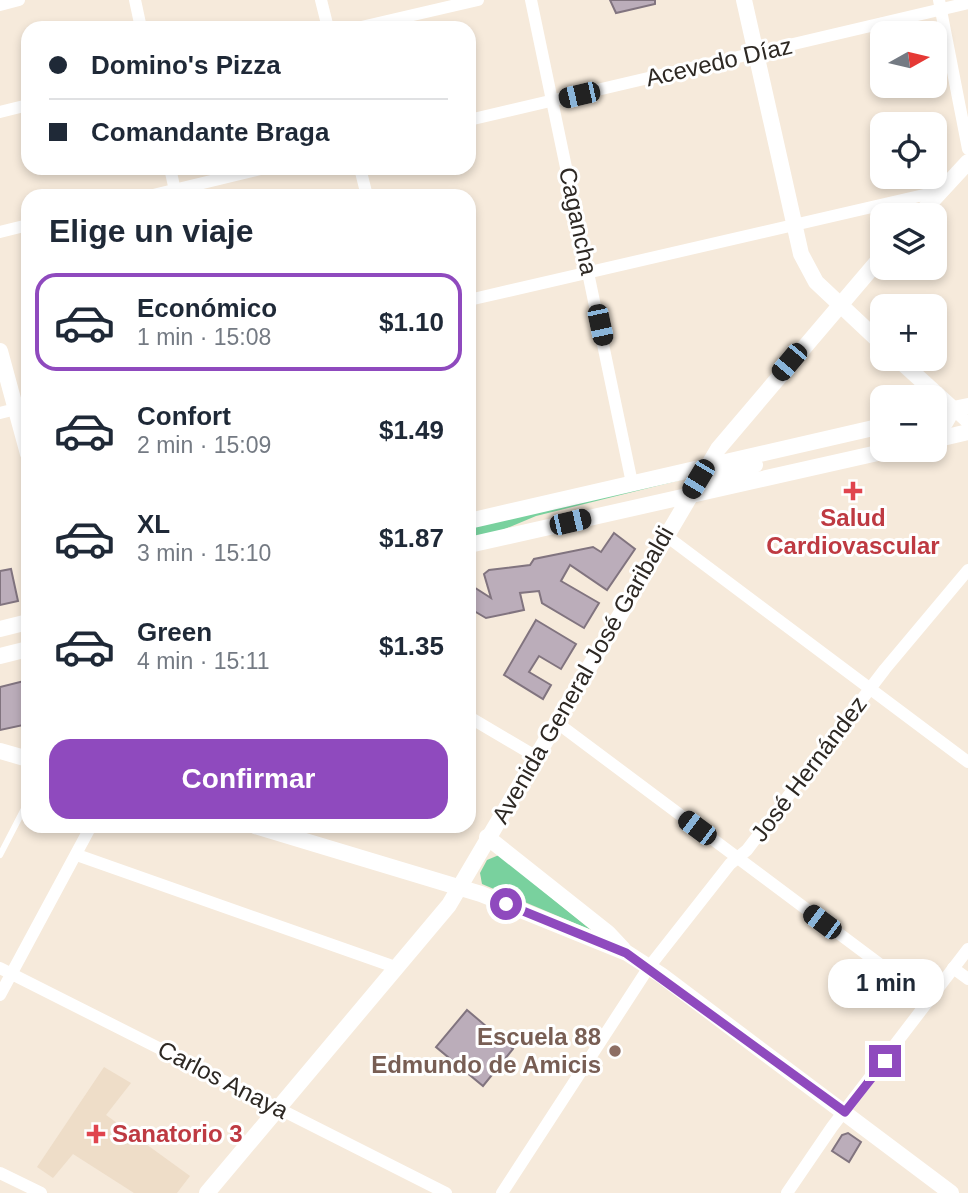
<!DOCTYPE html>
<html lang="es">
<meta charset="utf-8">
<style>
body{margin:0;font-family:Arial,sans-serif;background:#f2f2f3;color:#1f2937;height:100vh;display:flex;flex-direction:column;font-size:26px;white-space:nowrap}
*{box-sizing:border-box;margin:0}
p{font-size:23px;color:#747a83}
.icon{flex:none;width:38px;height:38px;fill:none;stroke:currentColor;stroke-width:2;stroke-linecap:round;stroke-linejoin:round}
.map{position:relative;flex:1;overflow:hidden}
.panel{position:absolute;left:21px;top:189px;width:455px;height:644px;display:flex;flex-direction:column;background:#fff;border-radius:21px;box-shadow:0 4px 10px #0003}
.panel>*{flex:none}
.hud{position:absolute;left:21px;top:21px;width:455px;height:154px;border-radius:21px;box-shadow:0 4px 10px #0003;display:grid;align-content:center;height:154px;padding:0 28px;background:#fff}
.needle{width:46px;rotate:82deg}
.buttons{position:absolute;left:870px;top:21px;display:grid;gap:14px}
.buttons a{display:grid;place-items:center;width:77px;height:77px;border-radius:14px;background:#fff;box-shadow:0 4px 10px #0003;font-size:35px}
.end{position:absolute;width:32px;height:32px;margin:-16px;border:9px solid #8f4abe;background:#fff;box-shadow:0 0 0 4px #fff}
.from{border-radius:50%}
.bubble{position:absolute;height:49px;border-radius:21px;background:#fff;box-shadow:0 4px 10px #0003;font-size:23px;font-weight:600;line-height:49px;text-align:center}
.car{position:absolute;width:21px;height:42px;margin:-21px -10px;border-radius:9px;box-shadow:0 0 5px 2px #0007;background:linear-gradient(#222 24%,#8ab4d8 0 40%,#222 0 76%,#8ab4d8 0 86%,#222 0)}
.hud b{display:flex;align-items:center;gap:24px;height:66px;font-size:26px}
.hud b+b{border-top:2px solid #e0e1e3}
.hud i{width:18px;height:18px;background:#1f2937}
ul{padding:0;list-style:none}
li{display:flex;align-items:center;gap:21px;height:98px;margin:0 14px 10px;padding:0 14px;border:4px solid transparent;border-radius:21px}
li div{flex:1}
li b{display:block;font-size:26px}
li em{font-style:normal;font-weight:600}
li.current{border-color:#8f4abe}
li>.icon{width:63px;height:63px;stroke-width:1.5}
h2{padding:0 28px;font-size:32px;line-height:84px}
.button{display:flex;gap:14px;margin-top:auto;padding:14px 28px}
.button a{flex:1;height:80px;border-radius:21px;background:#8f4abe;color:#fff;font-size:28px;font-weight:600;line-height:80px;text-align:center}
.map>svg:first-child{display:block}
</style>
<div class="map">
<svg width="968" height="1193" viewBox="0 0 968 1193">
<rect width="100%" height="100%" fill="#f6eadb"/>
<polygon fill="#eeddc8" points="104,1067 131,1083 106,1115 190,1176 177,1193 134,1193 73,1154 53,1178 37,1167"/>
<g fill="#79d19e">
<polygon points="685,479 536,516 500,531 469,538 469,527"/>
<polygon points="499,855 591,930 482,884 480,873 487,860"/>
</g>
<g fill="#bbadba" stroke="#81747f" stroke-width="2">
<polygon points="610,0 655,0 655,4 616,13"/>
<polygon points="614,533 635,549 607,590 570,565 561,581 599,603 584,628 542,603 539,591 520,593 524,610 486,618 469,608 469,584 491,598 484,574 489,570 530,565 534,559 593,547 601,552"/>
<polygon points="11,569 18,601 0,605 0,571"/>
<polygon points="536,620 576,644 561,669 539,656 529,672 551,685 543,699 504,675"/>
<polygon points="28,680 28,724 0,730 0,687"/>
<polygon points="467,1010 513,1049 483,1086 436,1047"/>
<polygon points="848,1133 861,1142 849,1162 832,1151 842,1135"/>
</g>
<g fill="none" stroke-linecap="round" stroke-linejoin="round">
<polyline stroke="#fff" stroke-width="6" points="0,855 28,801"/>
<g stroke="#fff" stroke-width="12">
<polyline points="135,0 141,28"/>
<polyline points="321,0 328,28"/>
<polyline points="531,0 632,483"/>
<polyline points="939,0 968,149"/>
<polyline points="0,5 19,0"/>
<polyline points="357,28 478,0"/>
<polyline points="0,112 28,105"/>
<polyline points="469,120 968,3"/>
<polyline points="170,168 176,195"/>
<polyline points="360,168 367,196"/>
<polyline points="149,196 265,168"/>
<polyline points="0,232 28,225"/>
<polyline points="469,300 941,191"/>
<polyline points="953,409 968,423"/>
<polyline points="0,413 28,406"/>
<polyline points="665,535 968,762"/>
<polyline points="469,717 535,756"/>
<polyline points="556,722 929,1001"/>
<polyline points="77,855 395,967"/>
<polyline points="0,968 446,1193"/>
<polyline points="953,968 968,979"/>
<polyline points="0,995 91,826"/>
<polyline points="0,1173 41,1193"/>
<polyline points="502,1193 649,967 730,864 747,850 885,669 968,570"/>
<polyline points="787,1193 832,1127 968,949"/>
</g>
<g stroke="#fff" stroke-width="16">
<polyline points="744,0 801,254 816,282 882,344"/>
<polyline points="919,215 968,162"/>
<polyline points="0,351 28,454"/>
<polyline points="898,359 953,409"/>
<polyline points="934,413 968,406"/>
<polyline points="934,428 945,423 953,409"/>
<polyline points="934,440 968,432"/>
<polyline points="698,486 713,476 755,465"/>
<polyline points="469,521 882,426"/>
<polyline points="469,545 891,450"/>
<polyline points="0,629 28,622"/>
<polyline points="0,656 28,649"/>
<polyline points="0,751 28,759"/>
<polyline points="255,826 481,894 627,953 661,975 951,1193"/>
<polyline points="487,837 608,933 623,949"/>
<polyline points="207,1193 449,905 718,449 882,256"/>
</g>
</g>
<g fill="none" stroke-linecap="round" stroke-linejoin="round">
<polyline stroke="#8f4abe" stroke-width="9" points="506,904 626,953 845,1112 885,1061"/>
</g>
<g fill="#e0444e" stroke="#fff" stroke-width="2.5">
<path d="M849.5 480.5h7v7h7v7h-7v7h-7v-7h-7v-7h7z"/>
<path d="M92.5 1123.5h7v7h7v7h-7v7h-7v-7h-7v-7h7z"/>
</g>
<circle fill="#8d6e63" stroke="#fff" stroke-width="2.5" cx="615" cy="1051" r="7"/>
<g text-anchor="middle" stroke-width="6" stroke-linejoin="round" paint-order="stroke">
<g font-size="24" fill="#2d2823" stroke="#fff">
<text transform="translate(719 62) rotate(-13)" y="8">Acevedo Díaz</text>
<text transform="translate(578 221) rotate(78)" y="8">Cagancha</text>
<text transform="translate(583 675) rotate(-60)" y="8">Avenida General José Garibaldi</text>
<text transform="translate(809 769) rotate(-53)" y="8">José Hernández</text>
<text transform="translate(223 1080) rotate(27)" y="8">Carlos Anaya</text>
</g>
<g font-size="24" font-weight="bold" fill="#be3a42" stroke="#fff">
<text x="853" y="526">Salud<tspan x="853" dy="28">Cardiovascular</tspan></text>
<text x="112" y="1142" text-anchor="start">Sanatorio 3</text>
</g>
<g font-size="24" font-weight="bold" fill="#785e54" stroke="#fff" text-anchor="end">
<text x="601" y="1045">Escuela 88<tspan x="601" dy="28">Edmundo de Amicis</tspan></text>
</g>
</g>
</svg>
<div class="buttons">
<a><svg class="needle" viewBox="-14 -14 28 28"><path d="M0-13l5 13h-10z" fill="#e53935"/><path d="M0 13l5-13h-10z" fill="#747a83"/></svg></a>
<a><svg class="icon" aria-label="locate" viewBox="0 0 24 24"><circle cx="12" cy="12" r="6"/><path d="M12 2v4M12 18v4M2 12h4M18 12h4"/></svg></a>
<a><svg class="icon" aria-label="layers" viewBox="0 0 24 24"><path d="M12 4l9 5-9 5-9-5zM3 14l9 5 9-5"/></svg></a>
<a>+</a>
<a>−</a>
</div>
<i class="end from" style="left:506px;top:904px"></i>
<i class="end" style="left:885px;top:1061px"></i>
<div class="bubble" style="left:828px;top:959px;width:116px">1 min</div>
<i class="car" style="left:579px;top:95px;rotate:257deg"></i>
<i class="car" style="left:600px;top:325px;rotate:168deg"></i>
<i class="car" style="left:789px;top:362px;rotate:220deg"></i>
<i class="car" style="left:698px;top:479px;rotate:211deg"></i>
<i class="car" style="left:570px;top:522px;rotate:77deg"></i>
<i class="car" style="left:697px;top:828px;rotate:307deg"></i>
<i class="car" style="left:822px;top:922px;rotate:307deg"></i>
<div class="hud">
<b><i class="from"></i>Domino's Pizza</b>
<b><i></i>Comandante Braga</b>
</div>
<section class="panel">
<h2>Elige un viaje</h2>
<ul>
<li class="current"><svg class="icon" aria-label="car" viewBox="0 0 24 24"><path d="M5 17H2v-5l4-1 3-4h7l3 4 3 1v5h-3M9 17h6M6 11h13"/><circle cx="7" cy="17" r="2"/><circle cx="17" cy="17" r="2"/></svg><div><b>Económico</b><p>1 min · 15:08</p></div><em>$1.10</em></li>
<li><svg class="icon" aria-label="car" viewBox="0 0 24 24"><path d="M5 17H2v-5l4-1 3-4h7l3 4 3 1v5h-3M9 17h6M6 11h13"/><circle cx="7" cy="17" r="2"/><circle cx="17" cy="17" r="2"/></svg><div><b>Confort</b><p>2 min · 15:09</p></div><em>$1.49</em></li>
<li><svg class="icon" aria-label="car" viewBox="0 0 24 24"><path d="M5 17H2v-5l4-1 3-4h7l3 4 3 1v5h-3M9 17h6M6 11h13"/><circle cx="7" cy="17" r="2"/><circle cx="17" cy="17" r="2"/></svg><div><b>XL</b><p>3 min · 15:10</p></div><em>$1.87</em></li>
<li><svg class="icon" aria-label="car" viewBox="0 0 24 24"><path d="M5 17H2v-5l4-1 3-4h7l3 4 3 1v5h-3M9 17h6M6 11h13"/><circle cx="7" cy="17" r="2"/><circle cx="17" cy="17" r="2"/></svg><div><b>Green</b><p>4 min · 15:11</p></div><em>$1.35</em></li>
</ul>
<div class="button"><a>Confirmar</a></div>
</section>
</div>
